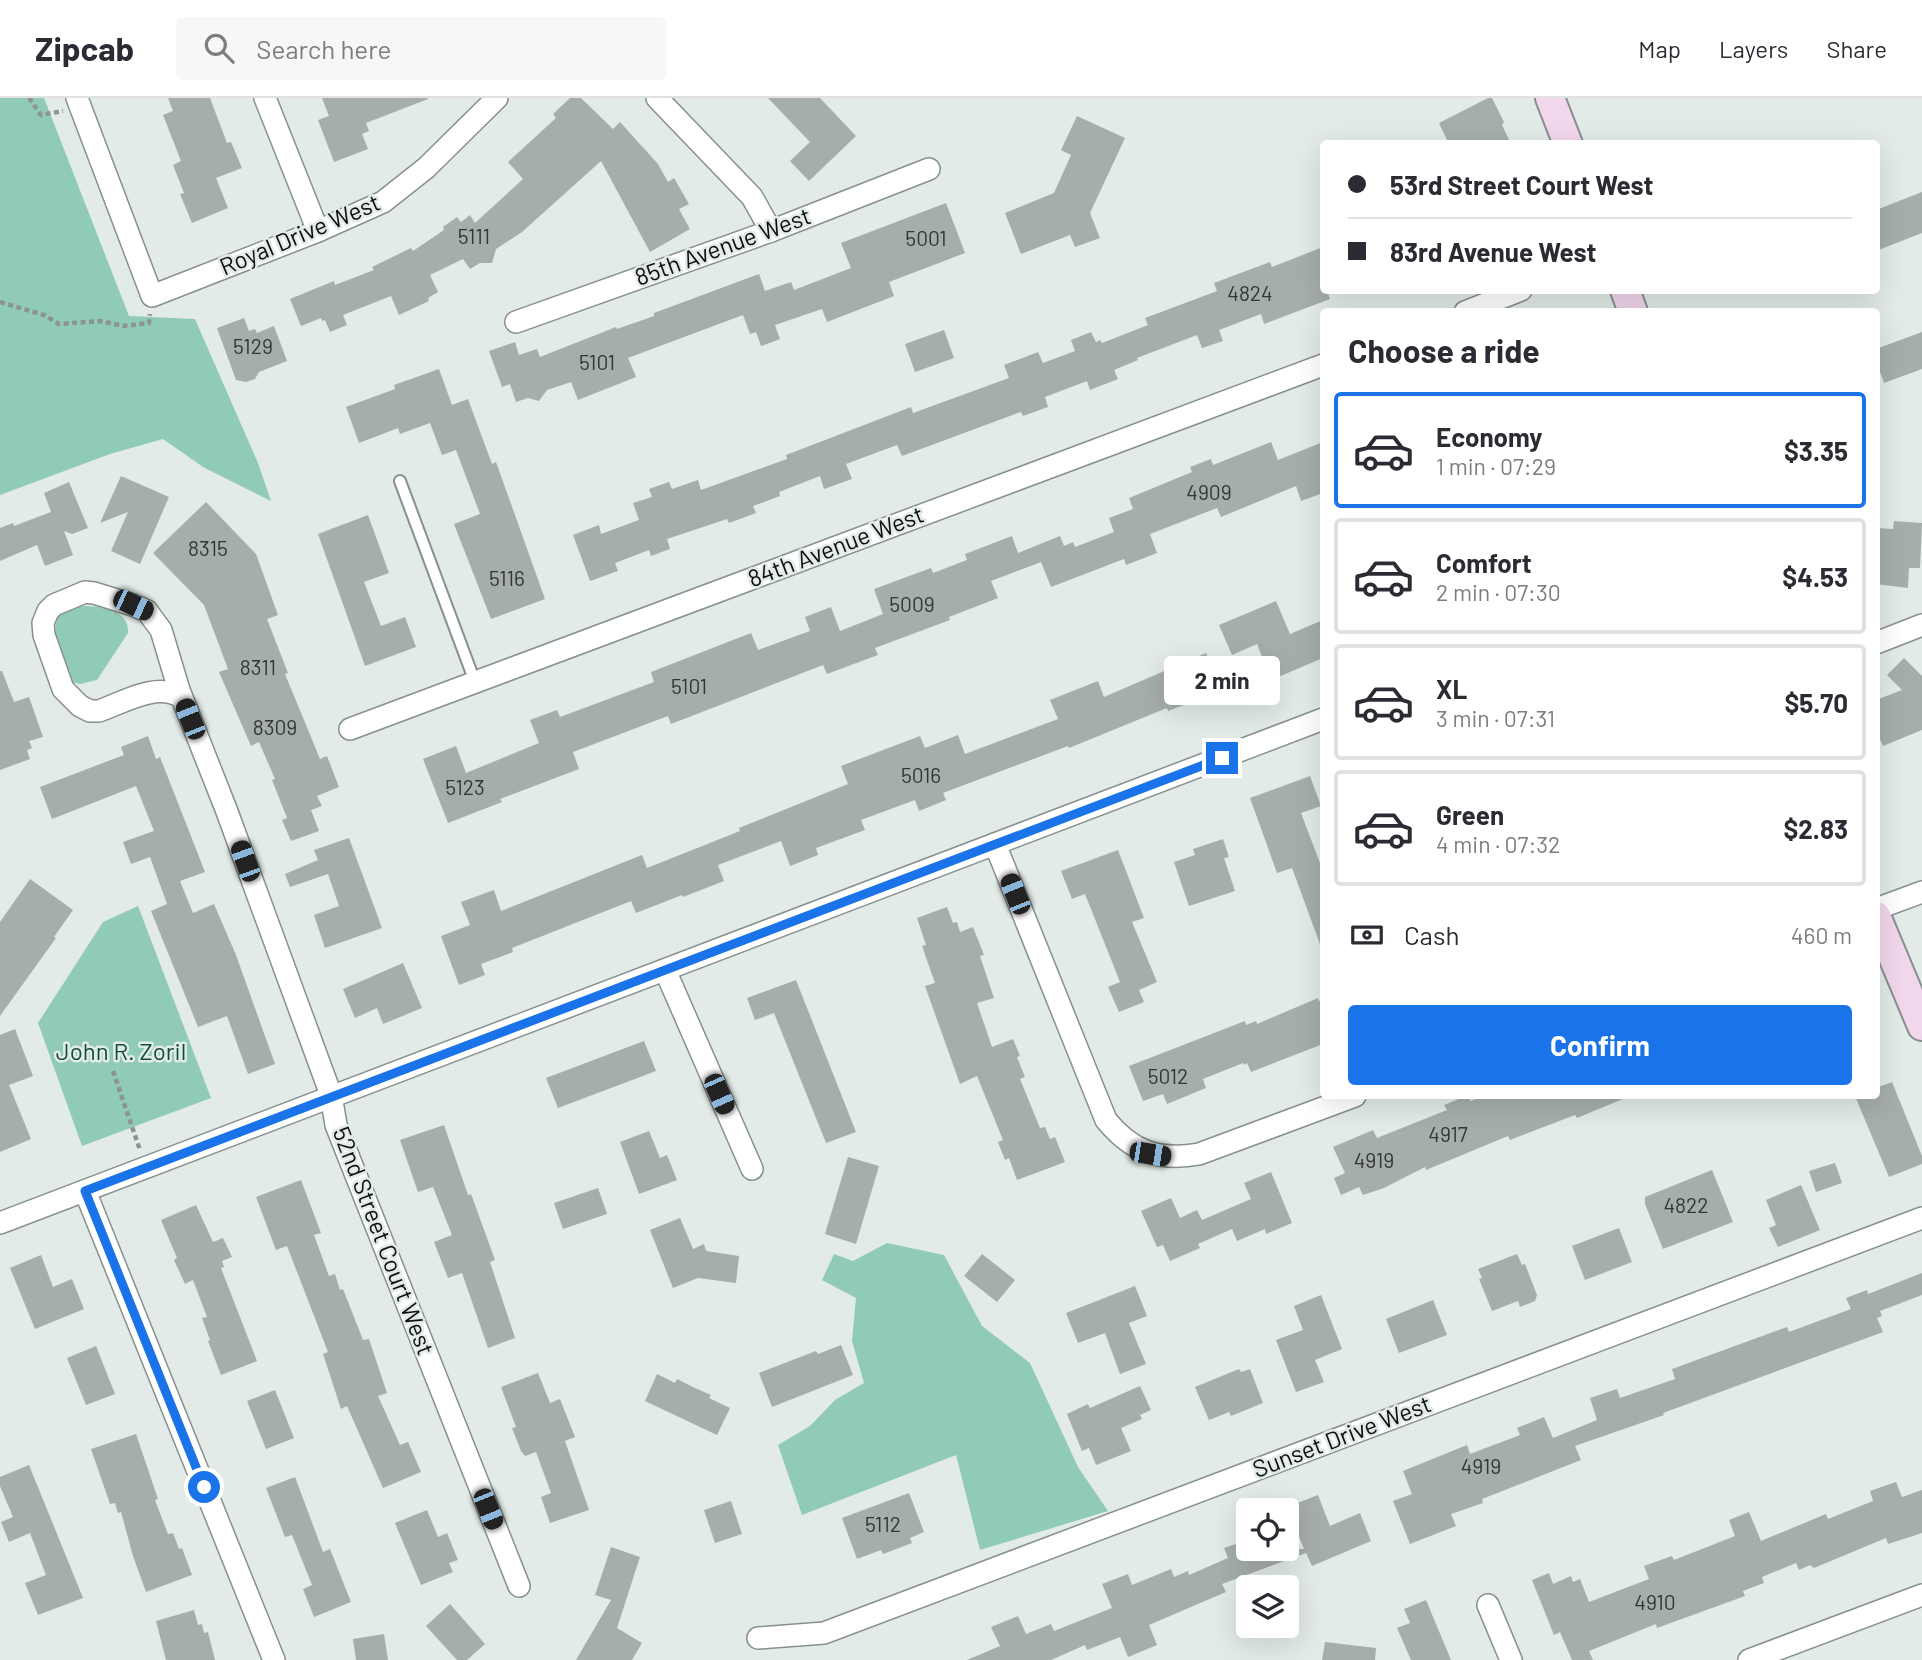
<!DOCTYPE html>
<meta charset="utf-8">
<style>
body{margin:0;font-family:Barlow,sans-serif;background:#f7f7f7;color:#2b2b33;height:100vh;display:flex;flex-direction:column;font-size:26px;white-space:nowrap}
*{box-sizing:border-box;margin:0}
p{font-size:23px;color:#7c7c81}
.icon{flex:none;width:38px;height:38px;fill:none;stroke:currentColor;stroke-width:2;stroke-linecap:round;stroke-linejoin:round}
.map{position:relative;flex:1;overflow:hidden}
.details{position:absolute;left:1320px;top:210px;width:560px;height:791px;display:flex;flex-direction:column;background:#fff;border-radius:7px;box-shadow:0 7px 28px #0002}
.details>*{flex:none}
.hud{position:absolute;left:1320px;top:42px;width:560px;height:154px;border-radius:7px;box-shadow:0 7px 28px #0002;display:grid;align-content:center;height:154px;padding:0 28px;background:#fff}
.fabs{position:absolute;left:1236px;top:1400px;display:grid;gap:14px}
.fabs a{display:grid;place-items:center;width:63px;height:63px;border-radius:7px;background:#fff;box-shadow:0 7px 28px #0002;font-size:35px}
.end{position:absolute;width:32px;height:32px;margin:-16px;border:9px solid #1a73e8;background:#fff;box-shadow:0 0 0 4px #fff}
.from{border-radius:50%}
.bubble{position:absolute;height:49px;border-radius:7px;background:#fff;box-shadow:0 7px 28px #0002;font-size:23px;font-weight:700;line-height:49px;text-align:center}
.car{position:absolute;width:21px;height:42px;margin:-21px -10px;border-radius:9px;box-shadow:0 0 5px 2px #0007;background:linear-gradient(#222 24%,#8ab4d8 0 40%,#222 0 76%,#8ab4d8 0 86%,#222 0)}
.hud b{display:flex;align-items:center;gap:24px;height:66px;font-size:26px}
.hud b+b{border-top:2px solid #e1e1e2}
.hud i{width:18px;height:18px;background:#2b2b33}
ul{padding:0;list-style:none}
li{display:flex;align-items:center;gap:21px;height:116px;margin:0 14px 10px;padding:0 14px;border:4px solid #e1e1e2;border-radius:7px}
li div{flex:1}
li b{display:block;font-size:26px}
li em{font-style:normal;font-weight:700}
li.active{border-color:#1a73e8}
li>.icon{width:63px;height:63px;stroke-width:1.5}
h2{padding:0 28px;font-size:32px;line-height:84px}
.pay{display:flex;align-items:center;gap:18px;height:77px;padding:0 28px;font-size:26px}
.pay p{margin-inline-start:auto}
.cta{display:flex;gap:14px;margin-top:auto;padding:14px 28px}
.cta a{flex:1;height:80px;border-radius:7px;background:#1a73e8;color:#fff;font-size:28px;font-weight:700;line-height:80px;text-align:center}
header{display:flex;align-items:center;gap:42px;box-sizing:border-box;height:98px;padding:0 35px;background:#fff;border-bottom:2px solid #e1e1e2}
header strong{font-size:33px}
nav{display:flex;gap:38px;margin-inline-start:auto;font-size:24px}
.search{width:490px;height:63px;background:#f7f7f7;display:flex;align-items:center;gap:18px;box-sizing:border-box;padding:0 24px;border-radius:7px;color:#7c7c81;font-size:26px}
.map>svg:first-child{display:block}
</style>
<header>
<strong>Zipcab</strong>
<div class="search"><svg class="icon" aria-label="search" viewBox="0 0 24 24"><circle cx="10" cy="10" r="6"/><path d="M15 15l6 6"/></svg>Search here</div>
<nav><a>Map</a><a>Layers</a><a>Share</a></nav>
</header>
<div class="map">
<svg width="1922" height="1562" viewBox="0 0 1922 1562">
<rect width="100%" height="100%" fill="#e2ebe7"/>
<g fill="#90cbb5">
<polygon points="0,0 44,0 129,218 195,221 258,365 271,403 203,369 163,341 110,356 0,397"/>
<path d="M83,508C101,508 130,512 128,535L97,582L80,586L72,584C63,573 47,527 61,516C66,512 76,510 83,508Z"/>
<polygon points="138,808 211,1000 82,1048 38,925 103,824"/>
<polygon points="887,1145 944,1157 982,1228 1030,1265 1078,1369 1108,1413 980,1452 956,1357 802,1417 778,1347 810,1328 835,1302 864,1285 852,1243 856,1200 822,1182 834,1156 853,1163"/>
</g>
<g fill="#a6aeaa">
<polygon points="168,0 210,0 227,45 231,44 242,70 216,80 228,110 192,125 180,96 184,95 173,67 181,63 163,17 173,13"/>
<polygon points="322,0 428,0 428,1 366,25 369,33 362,36 368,51 334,64 318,22 329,18"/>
<polygon points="570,0 581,0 613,31 620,24 658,66 668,84 674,80 689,106 679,111 690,131 650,154 601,63 522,134 496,151 492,165 480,165 470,171 463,161 430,177 438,194 428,200 429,203 399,217 391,198 343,217 347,227 330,234 325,222 322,223 321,220 301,228 290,201 334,183 335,187 374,172 372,169 411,150 413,153 444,132 443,129 457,119 461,124 470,117 475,125 523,81 508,64 556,20 553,16"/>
<polygon points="768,0 820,0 856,38 809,83 790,63 810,44"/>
<polygon points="1488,0 1492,0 1504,24 1502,27 1511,46 1449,46 1439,25"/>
<polygon points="1077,18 1125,40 1090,115 1100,140 1075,149 1070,137 1021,156 1005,115 1054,95 1071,57 1061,52"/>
<polygon points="1922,94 1922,135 1876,153 1876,112"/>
<polygon points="946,105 965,155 889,184 894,198 827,224 822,211 775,227 780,241 761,248 756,234 750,236 743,217 628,260 636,279 578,302 571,284 547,292 539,303 528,300 516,304 510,286 502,289 489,253 515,244 519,257 537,251 540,259 616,229 617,231 654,218 654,215 759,176 765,193 791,184 794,192 851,170 841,145"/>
<polygon points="1323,149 1323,192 1327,192 1330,201 1264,226 1261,216 1219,232 1223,243 1202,250 1197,237 1137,260 1138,262 1114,272 1118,281 1090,292 1087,283 1045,299 1048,309 1023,318 1021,314 902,358 897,347 846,366 852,381 824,391 820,378 779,394 780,398 753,408 756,415 729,425 727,421 667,441 670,451 651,458 649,452 615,465 618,473 590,483 573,437 599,427 601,436 639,422 633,405 652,399 649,391 669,384 672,391 698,382 701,392 787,361 786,357 911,309 913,315 1009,280 1004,267 1038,254 1043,265 1075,253 1071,242 1091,234 1096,244 1100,242 1102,245 1148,227 1145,220 1217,193 1214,185 1270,164 1272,169"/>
<polygon points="244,220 249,233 255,231 257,235 274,228 287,263 259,274 255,281 246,284 236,282 217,230"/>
<polygon points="944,232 954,260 915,274 905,246"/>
<polygon points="1922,234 1922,271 1884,285 1876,263 1876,251"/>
<polygon points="439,271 452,307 468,301 492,366 496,364 545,501 491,521 454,426 480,416 456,352 442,357 430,325 400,336 398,330 359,345 346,309 395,291 394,287"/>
<polygon points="1271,344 1278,362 1323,344 1323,395 1301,403 1296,388 1221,419 1217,410 1150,436 1157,455 1126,467 1124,461 1051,489 1041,464 991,483 998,500 949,519 950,522 875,550 878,557 827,576 823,567 671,626 668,618 573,654 579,671 500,701 502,704 448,725 423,661 456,648 466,675 539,645 530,622 557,612 560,619 654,584 651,574 751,535 758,552 810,533 805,519 831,509 840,533 883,516 874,491 931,470 933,475 967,462 965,456 1012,438 1018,455 1060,438 1064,448 1073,444 1075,449 1114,434 1109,420 1133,411 1129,400 1192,374 1190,369 1211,361 1213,367"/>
<polygon points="121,378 169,399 140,466 111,453 128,414 100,425"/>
<polygon points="69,384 88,430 72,436 64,433 73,457 45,468 37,447 0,463 0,430 13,425 14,428 51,414 44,395"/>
<polygon points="206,404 256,456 278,517 267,521 288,575 285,576 320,661 327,658 339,689 317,698 322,708 311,712 319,733 291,743 282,722 287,720 272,682 275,681 259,644 251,648 219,574 228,571 204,507 153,455"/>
<polygon points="368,417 389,475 364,484 381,528 405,519 416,549 365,568 318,436"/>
<polygon points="1894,423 1922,425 1920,470 1909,470 1908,490 1876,486 1876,430 1893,431"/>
<polygon points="1276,503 1290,536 1323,522 1323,560 1271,582 1257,546 1232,557 1219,527"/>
<polygon points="1206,555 1219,586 1192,598 1194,603 1168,613 1167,610 1069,650 1068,648 943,695 946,702 919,713 915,702 861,722 865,732 816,750 818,757 790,768 781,743 718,767 724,783 683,799 682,797 636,815 631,803 512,850 513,854 481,866 485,877 459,887 441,838 470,827 461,804 494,792 501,813 642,757 647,770 740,733 739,730 848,686 841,668 920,638 925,650 958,637 965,656 1058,621 1050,602 1098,583 1104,599"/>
<polygon points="1904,560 1922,578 1922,632 1883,648 1876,632 1876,602 1902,592 1887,577"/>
<polygon points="0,573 2,573 14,604 29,599 43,639 29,643 32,650 27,652 30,661 0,672"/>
<polygon points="148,638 156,661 160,659 205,774 180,783 193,815 214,806 236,857 275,966 248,976 227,918 198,929 151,813 167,806 150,759 131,766 123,744 154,733 136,688 52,721 40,689 124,657 121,649"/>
<polygon points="1310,678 1321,708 1301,715 1323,773 1323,849 1321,849 1292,770 1277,775 1250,700"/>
<polygon points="349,740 382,830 325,850 314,817 339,808 328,776 290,789 285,776 318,762 314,752"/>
<polygon points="1223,741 1229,759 1224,760 1235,793 1189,808 1174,764 1195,757 1193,751"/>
<polygon points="1118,752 1144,820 1132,824 1157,884 1139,892 1144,904 1119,914 1108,889 1120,884 1085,796 1072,801 1061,773"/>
<polygon points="30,781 73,812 54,839 56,840 0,918 0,824"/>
<polygon points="947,809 953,825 957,824 960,834 973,829 984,857 980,858 994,900 977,905 992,949 1013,941 1020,958 1017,959 1025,979 1020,981 1040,1030 1045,1029 1050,1041 1055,1039 1065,1064 1017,1082 1009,1060 1005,1062 998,1044 1003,1042 977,978 960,986 925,888 935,885 922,848 926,847 917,820"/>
<polygon points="403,865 422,910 383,926 377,910 355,920 343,891"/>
<polygon points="796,882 856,1034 826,1045 774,915 755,922 747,900"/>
<polygon points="1318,900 1319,903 1323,901 1323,946 1251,974 1247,965 1244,967 1243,965 1203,981 1206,990 1167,1006 1163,996 1143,1003 1129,968 1245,923 1246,927 1256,923 1257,926"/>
<polygon points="15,931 33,978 9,987 31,1041 0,1054 0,937"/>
<polygon points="644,943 656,973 558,1010 546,980"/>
<polygon points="1892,984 1922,1058 1922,1066 1889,1079 1855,998 1876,998 1876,990"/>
<polygon points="1466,998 1471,1003 1484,998 1630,998 1577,1020 1575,1017 1510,1042 1508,1038 1426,1072 1425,1069 1384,1090 1363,1097 1359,1089 1341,1097 1334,1080 1345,1075 1333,1049 1373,1032 1377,1040 1447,1012 1444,1007"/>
<polygon points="444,1027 468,1097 471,1096 495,1162 490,1164 515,1240 488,1250 462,1175 448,1180 434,1144 452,1137 433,1089 418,1094 400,1042"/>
<polygon points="649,1033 660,1060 667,1057 677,1082 639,1096 620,1044"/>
<polygon points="848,1059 879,1068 856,1146 825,1136"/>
<polygon points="1835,1065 1842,1085 1816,1094 1809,1073"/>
<polygon points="1712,1072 1733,1124 1663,1151 1645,1106 1645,1099"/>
<polygon points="1271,1074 1292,1125 1266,1136 1265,1131 1237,1143 1232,1131 1198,1146 1200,1150 1170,1163 1163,1147 1157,1149 1141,1113 1171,1100 1180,1120 1197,1112 1202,1122 1251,1101 1244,1085"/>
<polygon points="301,1082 321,1135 314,1137 329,1178 335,1176 340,1192 343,1191 363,1242 369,1241 387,1295 378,1298 400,1347 408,1344 421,1374 383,1390 347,1308 341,1311 323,1256 328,1254 287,1148 276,1152 256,1099"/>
<polygon points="1801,1087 1820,1132 1778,1149 1769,1130 1776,1127 1766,1102"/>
<polygon points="598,1090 607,1116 563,1131 554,1105"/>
<polygon points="196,1107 213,1144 223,1140 232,1159 222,1163 224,1169 221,1170 257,1263 221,1277 208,1243 210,1242 202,1220 207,1219 193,1182 185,1186 174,1162 177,1160 161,1122"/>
<polygon points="680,1120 693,1151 704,1146 706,1153 739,1158 736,1185 698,1180 673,1190 650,1132"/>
<polygon points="1619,1130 1632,1164 1585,1182 1572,1148"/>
<polygon points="982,1156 1015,1182 997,1204 964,1178"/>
<polygon points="1517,1156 1522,1167 1525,1166 1537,1197 1535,1203 1520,1209 1518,1203 1492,1213 1479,1181 1482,1180 1478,1171"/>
<polygon points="41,1157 53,1189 72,1181 84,1211 35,1231 10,1170"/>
<polygon points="1922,1175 1922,1197 1880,1213 1882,1218 1877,1220 1883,1234 1663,1315 1664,1317 1575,1348 1581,1362 1482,1401 1483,1405 1451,1416 1456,1428 1410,1446 1393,1403 1412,1396 1403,1373 1467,1347 1470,1356 1520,1337 1517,1330 1544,1319 1553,1340 1597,1322 1590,1300 1617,1291 1620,1300 1675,1281 1672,1271 1787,1229 1789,1234 1851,1211 1846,1200 1867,1192 1868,1196"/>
<polygon points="1135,1188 1147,1218 1129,1225 1146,1266 1120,1276 1105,1235 1078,1245 1066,1215"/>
<polygon points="1321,1197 1342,1251 1315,1262 1324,1284 1296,1294 1276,1242 1303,1232 1294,1208"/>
<polygon points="1433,1202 1447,1237 1399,1255 1386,1221"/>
<polygon points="841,1247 853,1277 772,1309 759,1275 816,1253 818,1256"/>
<polygon points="96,1248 115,1296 86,1307 67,1260"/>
<polygon points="1239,1271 1241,1274 1250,1271 1263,1305 1231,1318 1229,1314 1209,1322 1195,1289"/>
<polygon points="538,1275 550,1305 560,1301 575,1339 565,1343 589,1412 550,1425 541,1399 551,1395 536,1354 525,1358 521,1353 512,1330 516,1329 501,1289"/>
<polygon points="657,1276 675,1285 677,1281 695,1290 711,1297 709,1300 730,1310 717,1337 645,1303"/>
<polygon points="1140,1288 1151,1312 1140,1317 1142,1321 1121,1330 1131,1353 1096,1367 1089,1350 1082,1353 1067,1316 1088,1306 1090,1310"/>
<polygon points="275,1292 294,1340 266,1351 247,1303"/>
<polygon points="136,1336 158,1401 155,1402 168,1436 173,1435 179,1451 182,1450 192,1477 146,1494 133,1458 121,1414 118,1415 115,1405 110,1406 91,1351"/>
<polygon points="29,1367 83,1500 38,1517 25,1485 46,1477 30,1435 9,1444 1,1424 13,1419 0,1388 0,1379"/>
<polygon points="295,1379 323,1454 330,1451 351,1504 314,1519 303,1491 312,1487 292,1437 285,1439 266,1390"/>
<polygon points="1896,1384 1902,1399 1922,1392 1922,1435 1888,1446 1886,1440 1814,1470 1810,1467 1799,1472 1796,1465 1762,1479 1764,1485 1743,1493 1745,1498 1657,1530 1656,1526 1589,1553 1593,1562 1572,1562 1560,1534 1554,1537 1532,1482 1549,1475 1553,1486 1571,1478 1573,1484 1580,1481 1589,1504 1649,1481 1644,1468 1672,1458 1674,1462 1735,1438 1729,1422 1749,1414 1761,1443 1826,1416 1828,1421 1873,1403 1870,1393"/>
<polygon points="909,1395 924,1434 910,1440 912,1445 883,1456 881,1452 857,1461 842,1420"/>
<polygon points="1318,1397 1330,1428 1360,1415 1371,1443 1312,1468 1306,1455 1222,1486 1226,1494 1149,1527 1157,1547 1128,1559 1120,1539 1087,1552 1085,1547 1051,1562 967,1562 1000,1548 991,1529 1018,1518 1026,1536 1051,1526 1054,1533 1112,1510 1102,1486 1128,1476 1132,1487 1171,1471 1174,1479 1188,1473 1189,1477 1228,1460 1224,1450 1248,1442 1248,1451 1304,1451 1287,1409"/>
<polygon points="731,1403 742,1436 715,1445 704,1412"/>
<polygon points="427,1412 438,1439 447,1435 458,1462 449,1465 453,1474 421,1487 395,1425"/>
<polygon points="611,1449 640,1459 617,1530 642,1545 632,1562 576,1562 611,1502 595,1497"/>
<polygon points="1426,1502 1451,1562 1411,1562 1397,1530 1410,1525 1404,1511"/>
<polygon points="450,1506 485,1546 467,1562 457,1562 426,1528"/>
<polygon points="194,1512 198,1527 202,1526 204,1535 208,1534 215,1562 166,1562 156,1523"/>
<polygon points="384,1536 388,1562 356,1562 353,1541"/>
<polygon points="1325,1544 1376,1550 1375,1562 1322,1562"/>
</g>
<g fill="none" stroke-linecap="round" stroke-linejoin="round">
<g stroke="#88908d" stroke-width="14">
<polyline id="lane" points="400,383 475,584"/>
</g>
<g stroke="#88908d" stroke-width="24">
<g id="street">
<polyline points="77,0 152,198 318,133 383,104 426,70 497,0"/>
<polyline points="265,0 318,133"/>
<polyline points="657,0 752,99 771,133"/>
<polyline points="1465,214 1521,192"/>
<polyline points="516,224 771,133 929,71"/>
<polyline points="1876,545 1922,527"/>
<path d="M181,599C157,584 124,604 99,613H90L80,608L63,591L44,537L43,525L48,513L54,507L85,494L94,495L133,507L147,513L161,532L179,592L226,711L331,997L336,1027L519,1488"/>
<polyline points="350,631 1323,267"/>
<path d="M995,746L1106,1022C1132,1054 1159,1063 1199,1056L1355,998"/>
<polyline points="1876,811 1922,794"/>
<polyline points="665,872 752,1071"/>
<polyline points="85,1093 274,1562"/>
<polyline points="0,1125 1323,621"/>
<polyline points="1488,1507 1511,1562"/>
<polyline points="758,1540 824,1535 1922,1120"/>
<polyline points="1749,1562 1922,1497"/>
</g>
</g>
<g stroke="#88908d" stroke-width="32">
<g id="secondary">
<polyline points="1550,0 1568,46"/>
<polyline points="1625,192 1633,214"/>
<polyline points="1876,818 1922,928"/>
</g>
</g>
<g stroke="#8d9390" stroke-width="4.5" stroke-dasharray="5 3.5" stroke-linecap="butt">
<polyline points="29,0 41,17 63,13"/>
<polyline points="0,204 44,217 59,226 100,223 124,228 149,225 150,216"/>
<polyline points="113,973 140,1052"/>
</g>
<use href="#lane" stroke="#fff" stroke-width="10"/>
<use href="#street" stroke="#fff" stroke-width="21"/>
<use href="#secondary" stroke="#f2d6ec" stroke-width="28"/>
</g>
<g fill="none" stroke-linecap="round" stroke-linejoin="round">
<polyline stroke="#1a73e8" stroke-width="9" points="204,1389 85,1093 1222,660"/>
</g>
<g text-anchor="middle" stroke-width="5" stroke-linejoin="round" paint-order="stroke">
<g font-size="21" fill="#323735">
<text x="474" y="146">5111</text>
<text x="926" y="148">5001</text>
<text x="1250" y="203">4824</text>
<text x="253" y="256">5129</text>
<text x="597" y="272">5101</text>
<text x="1209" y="402">4909</text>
<text x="208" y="458">8315</text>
<text x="507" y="488">5116</text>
<text x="912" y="514">5009</text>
<text x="258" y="577">8311</text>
<text x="689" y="596">5101</text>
<text x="275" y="637">8309</text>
<text x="921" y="685">5016</text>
<text x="465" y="697">5123</text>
<text x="1168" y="986">5012</text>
<text x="1448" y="1044">4917</text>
<text x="1374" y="1070">4919</text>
<text x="1686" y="1115">4822</text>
<text x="1481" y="1376">4919</text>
<text x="883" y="1434">5112</text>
<text x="1655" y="1512">4910</text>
</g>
<g font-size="24" fill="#0c0f0e" stroke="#e2ebe7">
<text transform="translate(300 137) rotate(-23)" y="8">Royal Drive West</text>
<text transform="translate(723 149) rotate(-20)" y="8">85th Avenue West</text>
<text transform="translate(836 449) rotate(-21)" y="8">84th Avenue West</text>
<text transform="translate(383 1143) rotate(69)" y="8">52nd Street Court West</text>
<text transform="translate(1342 1339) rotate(-21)" y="8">Sunset Drive West</text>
</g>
<g font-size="24" fill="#124c3b" stroke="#e2ebe7">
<text x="121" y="962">John R. Zoril</text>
</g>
</g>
</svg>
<div class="fabs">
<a><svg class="icon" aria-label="locate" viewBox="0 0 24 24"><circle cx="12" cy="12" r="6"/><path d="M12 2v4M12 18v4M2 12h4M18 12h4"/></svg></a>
<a><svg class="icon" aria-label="layers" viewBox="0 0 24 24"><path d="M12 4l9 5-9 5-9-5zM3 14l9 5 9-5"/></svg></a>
</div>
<i class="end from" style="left:204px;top:1389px"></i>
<i class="end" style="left:1222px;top:660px"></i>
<div class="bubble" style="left:1164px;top:558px;width:116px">2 min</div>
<i class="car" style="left:133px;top:507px;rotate:115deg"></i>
<i class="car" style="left:190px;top:621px;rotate:338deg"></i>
<i class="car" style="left:245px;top:763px;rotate:340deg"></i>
<i class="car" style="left:1015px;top:796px;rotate:338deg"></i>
<i class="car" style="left:719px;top:996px;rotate:156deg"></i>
<i class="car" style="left:1150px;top:1056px;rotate:99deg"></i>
<i class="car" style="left:488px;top:1411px;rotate:158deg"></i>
<div class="hud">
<b><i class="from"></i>53rd Street Court West</b>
<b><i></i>83rd Avenue West</b>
</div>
<section class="details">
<h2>Choose a ride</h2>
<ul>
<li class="active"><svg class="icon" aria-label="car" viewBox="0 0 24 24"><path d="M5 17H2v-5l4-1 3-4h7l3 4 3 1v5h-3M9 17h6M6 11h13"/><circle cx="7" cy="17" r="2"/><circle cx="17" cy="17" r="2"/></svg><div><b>Economy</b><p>1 min · 07:29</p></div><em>$3.35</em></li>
<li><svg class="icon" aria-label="car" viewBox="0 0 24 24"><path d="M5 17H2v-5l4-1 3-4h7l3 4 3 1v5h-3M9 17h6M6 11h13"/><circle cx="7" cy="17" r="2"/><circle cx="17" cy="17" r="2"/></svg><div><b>Comfort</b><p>2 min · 07:30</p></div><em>$4.53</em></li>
<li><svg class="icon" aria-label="car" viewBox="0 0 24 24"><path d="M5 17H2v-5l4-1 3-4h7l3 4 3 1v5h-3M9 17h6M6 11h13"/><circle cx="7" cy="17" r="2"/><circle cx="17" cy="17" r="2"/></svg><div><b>XL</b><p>3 min · 07:31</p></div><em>$5.70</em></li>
<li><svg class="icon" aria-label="car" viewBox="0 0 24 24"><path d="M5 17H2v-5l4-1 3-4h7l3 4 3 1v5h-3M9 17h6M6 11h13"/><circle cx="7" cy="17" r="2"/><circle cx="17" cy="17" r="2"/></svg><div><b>Green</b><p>4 min · 07:32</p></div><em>$2.83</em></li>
</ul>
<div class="pay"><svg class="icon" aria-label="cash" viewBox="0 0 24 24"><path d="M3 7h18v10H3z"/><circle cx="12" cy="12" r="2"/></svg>Cash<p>460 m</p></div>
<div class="cta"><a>Confirm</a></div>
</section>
</div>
